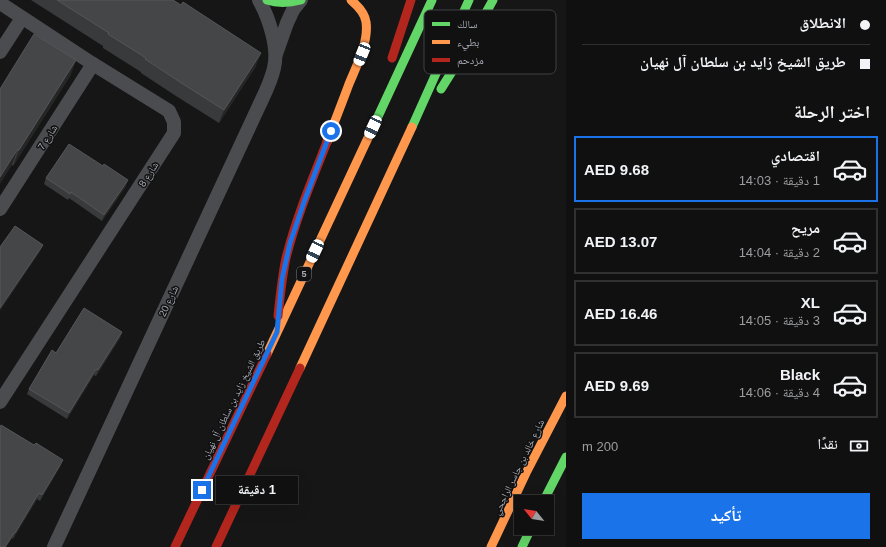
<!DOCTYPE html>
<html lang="ar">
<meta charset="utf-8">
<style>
body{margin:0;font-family:Arial,"Noto Naskh Arabic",sans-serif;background:#1e1e1f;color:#f1f3f6;direction:rtl;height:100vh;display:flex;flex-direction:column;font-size:15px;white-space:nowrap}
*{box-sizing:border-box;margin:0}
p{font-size:13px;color:#9c9d9f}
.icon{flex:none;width:22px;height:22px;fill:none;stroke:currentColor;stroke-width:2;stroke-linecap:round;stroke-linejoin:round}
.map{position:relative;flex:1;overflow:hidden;direction:ltr}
.sheet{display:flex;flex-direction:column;background:#101011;width:320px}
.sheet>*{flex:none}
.banner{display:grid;align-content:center;height:88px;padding:0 16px;background:#101011}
.needle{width:26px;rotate:300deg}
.tools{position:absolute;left:514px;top:495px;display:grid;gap:8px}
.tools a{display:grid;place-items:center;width:40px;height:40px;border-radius:0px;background:#101011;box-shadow:0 4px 16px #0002,0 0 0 1px #303031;font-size:20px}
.end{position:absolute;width:18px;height:18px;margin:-9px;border:5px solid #1a73e8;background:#fff;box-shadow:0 0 0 2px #fff}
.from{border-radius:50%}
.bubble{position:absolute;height:28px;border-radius:0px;background:#101011;box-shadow:0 4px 16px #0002,0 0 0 1px #303031;font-size:13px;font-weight:700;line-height:28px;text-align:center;direction:rtl}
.car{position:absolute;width:12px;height:24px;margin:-12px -6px;border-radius:5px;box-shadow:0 0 3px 1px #0007;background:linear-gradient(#fff 24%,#345 0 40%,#fff 0 76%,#345 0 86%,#fff 0)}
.banner b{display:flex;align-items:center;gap:14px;height:38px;font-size:15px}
.banner b+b{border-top:1px solid #303031}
.banner i{width:10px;height:10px;background:#f1f3f6}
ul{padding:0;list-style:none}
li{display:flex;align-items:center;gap:12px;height:66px;margin:0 8px 6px;padding:0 8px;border:2px solid #303031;border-radius:0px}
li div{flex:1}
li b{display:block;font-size:15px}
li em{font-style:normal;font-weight:700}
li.on{border-color:#1a73e8}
li>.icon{width:36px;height:36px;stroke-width:1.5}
h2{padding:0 16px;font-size:18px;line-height:48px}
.pay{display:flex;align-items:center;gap:10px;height:44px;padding:0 16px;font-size:15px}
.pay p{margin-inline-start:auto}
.button{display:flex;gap:8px;margin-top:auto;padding:8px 16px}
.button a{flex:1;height:46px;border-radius:0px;background:#1a73e8;color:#fff;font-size:16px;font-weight:700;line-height:46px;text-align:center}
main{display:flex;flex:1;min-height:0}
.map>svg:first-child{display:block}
</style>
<main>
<section class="sheet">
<div class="banner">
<b><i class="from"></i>الانطلاق</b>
<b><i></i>طريق الشيخ زايد بن سلطان آل نهيان</b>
</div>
<h2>اختر الرحلة</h2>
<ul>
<li class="on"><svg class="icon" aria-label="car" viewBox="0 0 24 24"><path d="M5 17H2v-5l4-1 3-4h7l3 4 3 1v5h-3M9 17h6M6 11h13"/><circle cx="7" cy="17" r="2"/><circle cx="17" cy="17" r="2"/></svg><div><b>اقتصادي</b><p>1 دقيقة · 14:03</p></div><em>AED 9.68</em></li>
<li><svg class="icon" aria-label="car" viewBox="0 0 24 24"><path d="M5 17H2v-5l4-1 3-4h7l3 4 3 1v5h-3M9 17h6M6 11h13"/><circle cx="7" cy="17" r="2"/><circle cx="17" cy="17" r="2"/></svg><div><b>مريح</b><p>2 دقيقة · 14:04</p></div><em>AED 13.07</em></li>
<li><svg class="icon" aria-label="car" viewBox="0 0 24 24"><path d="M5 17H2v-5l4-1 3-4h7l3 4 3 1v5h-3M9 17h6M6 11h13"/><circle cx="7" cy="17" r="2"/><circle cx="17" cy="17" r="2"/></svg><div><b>XL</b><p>3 دقيقة · 14:05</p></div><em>AED 16.46</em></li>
<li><svg class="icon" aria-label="car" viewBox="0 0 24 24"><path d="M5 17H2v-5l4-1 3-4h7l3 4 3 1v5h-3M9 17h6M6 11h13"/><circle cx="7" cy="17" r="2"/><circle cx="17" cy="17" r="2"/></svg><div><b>Black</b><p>4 دقيقة · 14:06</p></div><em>AED 9.69</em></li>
</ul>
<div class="pay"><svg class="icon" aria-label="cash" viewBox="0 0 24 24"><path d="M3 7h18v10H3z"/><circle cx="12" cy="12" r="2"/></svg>نقدًا<p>200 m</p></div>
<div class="button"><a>تأكيد</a></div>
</section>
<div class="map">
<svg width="566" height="547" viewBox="0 0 566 547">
<rect width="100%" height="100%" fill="#161617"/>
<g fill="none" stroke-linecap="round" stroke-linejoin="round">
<g stroke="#4b4c4f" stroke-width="14">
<polyline points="0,3 93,64 169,111 174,122 174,133 0,402"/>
<polyline points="0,52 22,18"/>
<polyline points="276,54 287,23 293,10 301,0"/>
<polyline points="0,209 93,64"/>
<path d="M54,547L258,108C264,95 271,82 274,68C279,48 269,18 259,0"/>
</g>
<g stroke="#63d668" stroke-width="9">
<path d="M267,0C279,4 289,3 301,0"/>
<polyline points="441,89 463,54 493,0"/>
<polyline points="374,125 432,0"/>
<polyline points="412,127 469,0"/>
<polyline points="543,502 566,457"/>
<polyline points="522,547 531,528"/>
</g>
<g stroke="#ff974d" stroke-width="9">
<path d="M327,142C334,123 342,103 349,84C356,67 369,42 366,22C365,13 358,6 351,0"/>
<polyline points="267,354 374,125"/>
<polyline points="300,368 412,127"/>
<polyline points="491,547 526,473 566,396"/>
</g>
<g stroke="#b3261e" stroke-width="9">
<polyline points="392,58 411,0"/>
<path d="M278,316C280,297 282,277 286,258C296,218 312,180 327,142"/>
<polyline points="175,547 267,354"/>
<polyline points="216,547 300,368"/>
</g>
</g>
<g fill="#393a3b">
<polygon points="31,0 173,0 256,66 219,123 176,96 141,73 141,72 103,48 103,46"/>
<polygon points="76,60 70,76 13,166 12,165 0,89"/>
<polygon points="46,178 126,186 102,221 69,198 68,200 44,184"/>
<polygon points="122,332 120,338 96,376 94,375 67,419 27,394 29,389 56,353"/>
<polygon points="0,427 61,465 40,501 37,499 13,539 12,538 6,547 0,547"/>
</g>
<g fill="#262627">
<polygon points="261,53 256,66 219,123 224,110"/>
<polygon points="76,60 70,76 13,166 19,150"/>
<polygon points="17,150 12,165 0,184 0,177"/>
<polygon points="128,180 126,186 102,221 104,215"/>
<polygon points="43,245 41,250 0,311 0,308"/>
<polygon points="122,332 120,338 96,376 98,370"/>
<polygon points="96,369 94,375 67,419 69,413"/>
<polygon points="63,460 61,465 40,501 42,495"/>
<polygon points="39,493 37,499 13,539 15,533"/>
<polygon points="14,533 12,538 6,547 5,547"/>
</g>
<g fill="#454648" stroke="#55565a">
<polygon points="57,0 173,0 181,5 183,2 261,53 224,110 180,82 145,59 146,58 108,34 109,33"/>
<polygon points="34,34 76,60 19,150 17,150 0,177 0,89"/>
<polygon points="69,144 103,166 104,164 128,180 104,215 71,192 70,194 46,178"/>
<polygon points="15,226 43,245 0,308 0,247"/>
<polygon points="84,308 122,332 98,370 96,369 69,413 29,389 52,350 56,353"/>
<polygon points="1,425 34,445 36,443 63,460 42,495 39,493 15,533 14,533 5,547 0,547 0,427"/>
</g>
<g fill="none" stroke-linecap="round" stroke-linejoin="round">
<polyline stroke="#1a73e8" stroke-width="5" points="202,490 277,332 282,279 290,243 304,202 331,131"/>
</g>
<g text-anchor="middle" stroke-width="3" stroke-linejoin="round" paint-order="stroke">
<rect fill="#111112" stroke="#7b7e85" stroke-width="1" x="297" y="267" width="14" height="14" rx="3"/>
<g font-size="9" font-weight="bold" fill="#a9acb6">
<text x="304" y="277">5</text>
</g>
<g font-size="10" fill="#a9acb6" stroke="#111112">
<text transform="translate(47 137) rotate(-57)" y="4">شارع 7</text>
<text transform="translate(148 174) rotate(-57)" y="4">شارع 8</text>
<text transform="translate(168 301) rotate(-65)" y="4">شارع 20</text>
<text transform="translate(233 399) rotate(-64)" y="4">طريق الشيخ زايد بن سلطان آل نهيان</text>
<text transform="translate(518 467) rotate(-64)" y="4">شارع خالد بن جاسر الراجحي</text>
</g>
</g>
<rect x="424" y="10" width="132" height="64" rx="6" fill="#111112" stroke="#3f4043" stroke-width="1"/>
<rect x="432" y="22" width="18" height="4" fill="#63d668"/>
<rect x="432" y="40" width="18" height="4" fill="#ff974d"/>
<rect x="432" y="58" width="18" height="4" fill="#b3261e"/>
<g font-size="11" fill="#a9acb6">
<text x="457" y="28">سالك</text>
<text x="457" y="46">بطيء</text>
<text x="457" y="64">مزدحم</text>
</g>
</svg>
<div class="tools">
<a><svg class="needle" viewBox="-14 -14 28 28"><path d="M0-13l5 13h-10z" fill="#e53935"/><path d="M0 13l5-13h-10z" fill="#9c9d9f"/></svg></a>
</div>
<i class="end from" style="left:331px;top:131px"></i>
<i class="end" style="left:202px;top:490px"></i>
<div class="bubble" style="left:216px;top:476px;width:82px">1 دقيقة</div>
<i class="car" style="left:362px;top:54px;rotate:202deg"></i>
<i class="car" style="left:373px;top:127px;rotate:205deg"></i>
<i class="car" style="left:315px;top:251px;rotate:205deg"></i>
</div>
</main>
